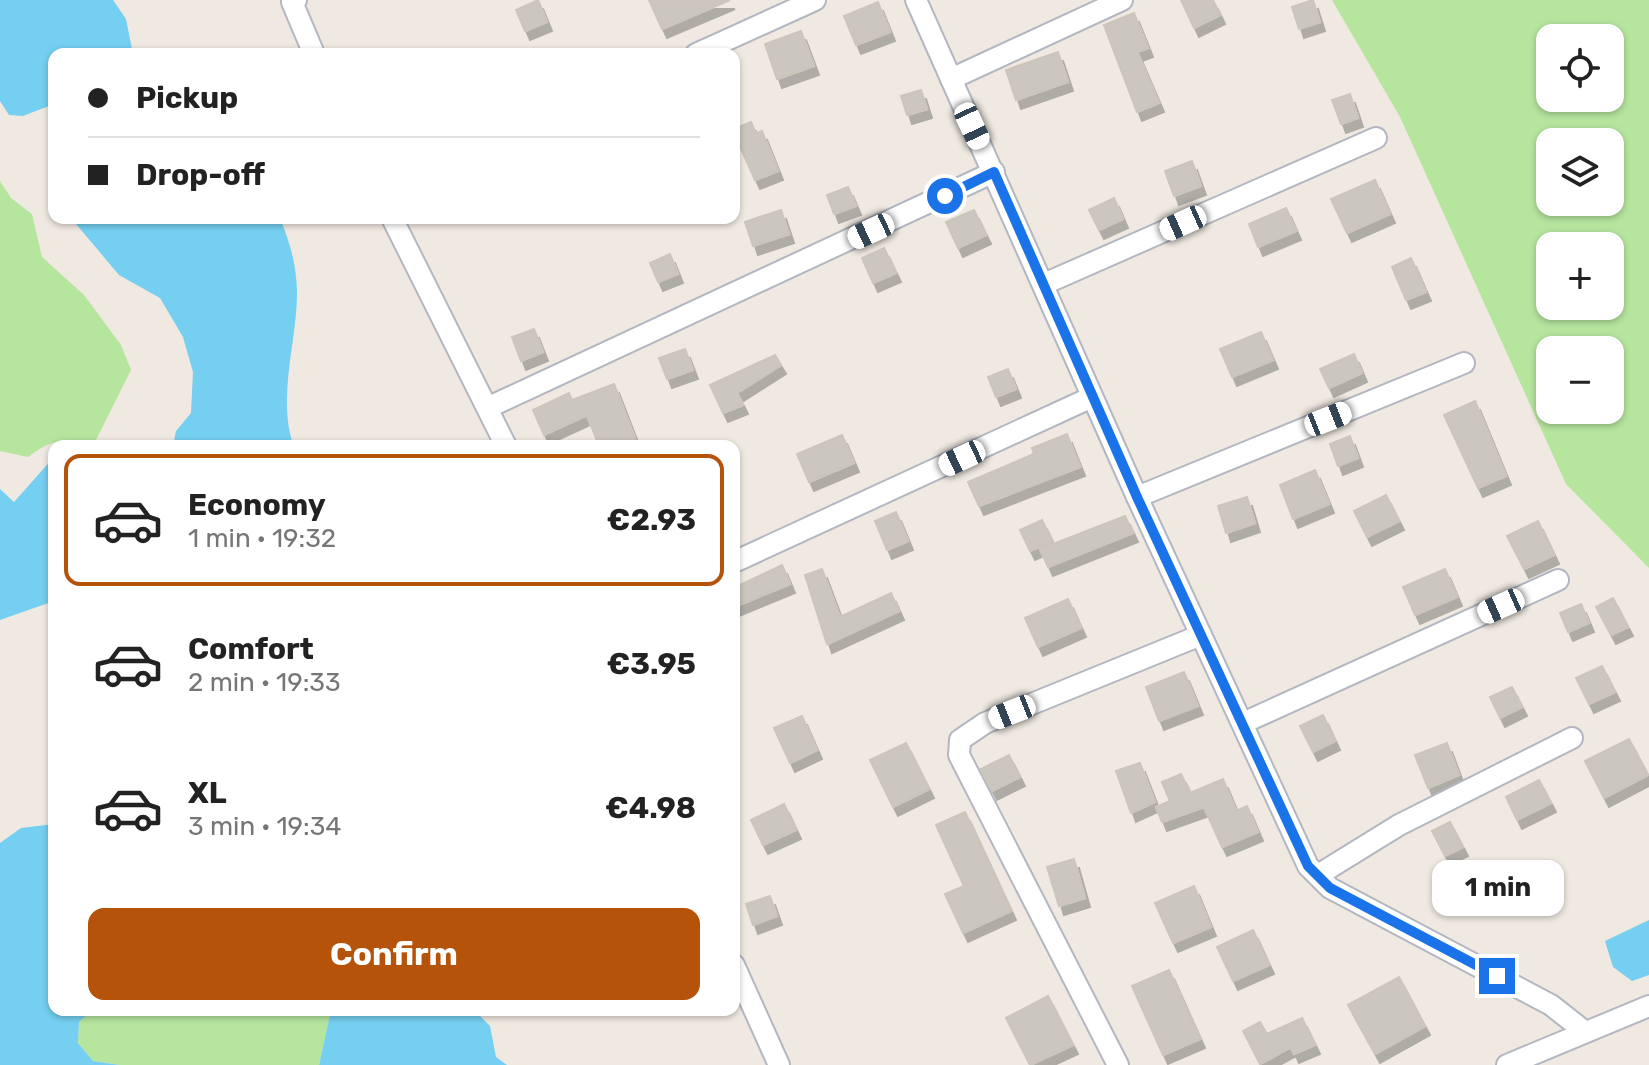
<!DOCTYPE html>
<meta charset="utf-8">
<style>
body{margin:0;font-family:Rubik,sans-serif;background:#f2f2f2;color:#222;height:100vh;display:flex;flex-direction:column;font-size:30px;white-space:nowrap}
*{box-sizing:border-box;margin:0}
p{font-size:26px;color:#767676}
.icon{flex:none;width:44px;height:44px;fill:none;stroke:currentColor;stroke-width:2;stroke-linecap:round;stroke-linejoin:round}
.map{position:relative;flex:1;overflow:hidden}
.details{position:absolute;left:48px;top:440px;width:692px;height:576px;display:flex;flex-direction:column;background:#fff;border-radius:16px;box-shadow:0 2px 6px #0004}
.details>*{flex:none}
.hud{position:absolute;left:48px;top:48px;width:692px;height:176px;border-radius:16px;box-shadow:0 2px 6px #0004;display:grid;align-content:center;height:176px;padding:0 40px;background:#fff}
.buttons{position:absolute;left:1536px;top:24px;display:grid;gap:16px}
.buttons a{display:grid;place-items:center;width:88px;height:88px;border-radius:16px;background:#fff;box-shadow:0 2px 6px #0004;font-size:40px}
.end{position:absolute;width:36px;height:36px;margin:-18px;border:10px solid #1a73e8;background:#fff;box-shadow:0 0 0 4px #fff}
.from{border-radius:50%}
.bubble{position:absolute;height:56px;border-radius:16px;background:#fff;box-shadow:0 2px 6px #0004;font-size:26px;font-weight:700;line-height:56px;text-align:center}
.car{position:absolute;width:24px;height:48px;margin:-24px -12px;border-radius:10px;box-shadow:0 0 6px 2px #0007;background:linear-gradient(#fff 24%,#345 0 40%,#fff 0 76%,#345 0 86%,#fff 0)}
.hud b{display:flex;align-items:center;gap:28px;height:76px;font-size:30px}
.hud b+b{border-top:2px solid #e0e0e0}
.hud i{width:20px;height:20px;background:#222}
ul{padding:14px 0 0;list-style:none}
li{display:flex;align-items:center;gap:24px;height:132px;margin:0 16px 12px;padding:0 24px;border:4px solid transparent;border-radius:16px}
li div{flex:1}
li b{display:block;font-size:30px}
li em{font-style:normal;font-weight:700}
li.on{border-color:#b45309}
li>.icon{width:72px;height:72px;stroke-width:1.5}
.button{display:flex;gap:16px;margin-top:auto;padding:16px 40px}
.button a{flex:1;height:92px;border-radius:16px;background:#b45309;color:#fff;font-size:32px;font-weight:700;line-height:92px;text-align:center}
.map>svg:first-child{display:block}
</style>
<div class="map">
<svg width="1649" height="1065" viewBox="0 0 1649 1065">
<defs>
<filter id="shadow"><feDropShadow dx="5" dy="9" stdDeviation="0" flood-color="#0004"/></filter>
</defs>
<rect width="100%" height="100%" fill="#efe9e1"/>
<g fill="#b6e59e" fill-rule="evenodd">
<path d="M1332,0H1649V568L1566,484L1400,117ZM1550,38H1610V98H1550ZM1550,142H1610V202H1550ZM1550,246H1610V306H1550ZM1550,350H1610V410H1550Z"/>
<path d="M0,181L11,198L32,214L42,257L84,295L121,345L131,370L95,442C66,438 52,438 28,457L0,451Z"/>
<polygon points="92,1010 331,1010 319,1065 120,1065 93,1061 78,1043 79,1022"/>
</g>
<g fill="#75cff0">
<polygon points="0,0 113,0 126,19 133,54 54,54 54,104 23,116 9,115 0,101"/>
<path d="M71,218H280C290,243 296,263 297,290C298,338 276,399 294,446H173L176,431L191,413L193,372L183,337L160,298L119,275Z"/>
<polygon points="54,457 54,601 0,620 0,489 14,502"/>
<polygon points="54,824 54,1010 92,1010 79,1022 78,1043 93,1061 120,1065 0,1065 0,843 21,828"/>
<polygon points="1649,920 1649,975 1632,981 1613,967 1605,941"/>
<polygon points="331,1010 474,1010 490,1026 496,1057 507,1065 319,1065"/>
</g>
<g fill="#cbc7bf" stroke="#cbc5ba" stroke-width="2" filter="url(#shadow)">
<polygon points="538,0 547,22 525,31 516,10"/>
<polygon points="649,0 730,0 662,29"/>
<polygon points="1181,0 1213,0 1220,15 1194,28"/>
<polygon points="1313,0 1320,22 1299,29 1292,7"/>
<polygon points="878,2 890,32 856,45 844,16"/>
<polygon points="1134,13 1148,48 1137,52 1159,103 1137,112 1104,25"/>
<polygon points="801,31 814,66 777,79 765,44"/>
<polygon points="1058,52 1068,82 1016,100 1006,70"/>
<polygon points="921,90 927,109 907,115 901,96"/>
<polygon points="1350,94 1358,118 1341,124 1332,100"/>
<polygon points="751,122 756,134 762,131 778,171 755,180 734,133 734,129"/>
<polygon points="1192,161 1201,186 1174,196 1165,171"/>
<polygon points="1375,180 1390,214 1347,233 1331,199"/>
<polygon points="848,187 856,206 834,214 827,195"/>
<polygon points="1114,198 1123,219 1099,230 1089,210"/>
<polygon points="1286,208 1296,231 1258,247 1249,224"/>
<polygon points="781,210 789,234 753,246 745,222"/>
<polygon points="974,210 986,235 958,248 946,222"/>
<polygon points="884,248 896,273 873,283 862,258"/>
<polygon points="670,254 678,274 658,282 650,263"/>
<polygon points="1411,258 1426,292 1406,300 1392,267"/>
<polygon points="534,329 543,352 521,361 512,337"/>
<polygon points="1261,332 1273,360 1232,377 1220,349"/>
<polygon points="685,349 693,370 667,379 659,358"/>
<polygon points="1354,354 1362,373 1329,388 1320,369"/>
<polygon points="775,355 781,365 737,393 743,405 723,413 710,385"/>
<polygon points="1008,369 1016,389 996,397 988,377"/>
<polygon points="614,384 638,446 599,446 587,415 544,435 533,410 569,393 572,400"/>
<polygon points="1475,401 1506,476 1478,488 1444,415"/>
<polygon points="1067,434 1080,467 979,506 968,482 1034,454 1032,448"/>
<polygon points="842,435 854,463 809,482 797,454"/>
<polygon points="1350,436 1358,458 1338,466 1330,444"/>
<polygon points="1315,470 1329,504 1293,519 1280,485"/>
<polygon points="1386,495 1399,521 1367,537 1354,511"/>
<polygon points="1247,497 1255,523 1226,533 1218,506"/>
<polygon points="896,512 908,541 887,550 875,521"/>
<polygon points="1125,516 1133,533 1048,567 1040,549"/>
<polygon points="1042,520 1052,541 1030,551 1020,530"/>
<polygon points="1538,521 1554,555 1524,569 1507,536"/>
<polygon points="782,565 790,584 734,607 734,588"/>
<polygon points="822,569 840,617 891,593 899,611 827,644 805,575"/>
<polygon points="1445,569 1457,597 1415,615 1403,587"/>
<polygon points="1613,598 1628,627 1611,635 1596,607"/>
<polygon points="1068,599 1081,628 1038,647 1025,618"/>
<polygon points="1581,604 1589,623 1568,632 1560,613"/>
<polygon points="1602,666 1615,692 1589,704 1576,678"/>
<polygon points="1184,672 1198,706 1159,721 1146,687"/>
<polygon points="1512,687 1522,707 1500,718 1490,697"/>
<polygon points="1323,715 1335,741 1313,752 1300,726"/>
<polygon points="802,716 817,750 790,763 774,728"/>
<polygon points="1629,739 1648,775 1604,798 1585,761"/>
<polygon points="906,743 929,789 893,807 870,760"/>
<polygon points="1447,743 1459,775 1428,788 1415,755"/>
<polygon points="1009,755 1020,777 992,791 981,769"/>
<polygon points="1140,763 1155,802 1131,813 1116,771"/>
<polygon points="1181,774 1190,793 1223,779 1236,811 1247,806 1258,832 1222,847 1204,807 1162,822 1156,807 1170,801 1162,782"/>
<polygon points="1539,780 1551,803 1517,820 1506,797"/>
<polygon points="784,804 796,830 763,845 751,820"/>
<polygon points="965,812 1011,911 963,933 945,894 964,886 936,825"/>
<polygon points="1450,822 1463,847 1445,856 1432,831"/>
<polygon points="1074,859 1085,898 1059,906 1047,867"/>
<polygon points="1194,886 1211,927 1173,943 1155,903"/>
<polygon points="770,896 777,916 753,925 746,904"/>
<polygon points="1253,930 1269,965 1233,981 1217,947"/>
<polygon points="1169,970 1200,1039 1163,1055 1132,986"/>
<polygon points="1399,977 1425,1026 1375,1054 1348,1005"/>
<polygon points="1048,996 1073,1045 1030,1065 1006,1018"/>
<polygon points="1302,1018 1315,1045 1294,1054 1291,1047 1260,1064 1243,1031 1260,1022 1267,1034"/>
</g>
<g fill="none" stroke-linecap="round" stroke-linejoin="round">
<g stroke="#b4b7c1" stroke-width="24">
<g id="street">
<polyline points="296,0 292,2 314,54"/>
<polyline points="916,0 1137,497 1308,866 1330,888 1551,1005 1584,1031"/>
<polyline points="696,54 815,0"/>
<polyline points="951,79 1122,0"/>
<polyline points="392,218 506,446"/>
<polyline points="1044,284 1376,138"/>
<polyline points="489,407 994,172"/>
<polyline points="1137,497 1464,363"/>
<polyline points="734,562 1092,397"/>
<polyline points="1243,723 1558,580"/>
<polyline points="1318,875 1399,825 1572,738"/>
<polyline points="734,965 779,1065"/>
<polyline points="1118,1065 959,755 960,740 985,723 1201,635"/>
<polyline points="1507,1065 1649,1006"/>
</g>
</g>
<use href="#street" stroke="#fff" stroke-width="20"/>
</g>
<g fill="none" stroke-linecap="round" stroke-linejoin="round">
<polyline stroke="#1a73e8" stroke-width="10" points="945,196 994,172 1137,497 1308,866 1330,888 1497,976"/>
</g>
</svg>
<div class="buttons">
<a><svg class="icon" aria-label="locate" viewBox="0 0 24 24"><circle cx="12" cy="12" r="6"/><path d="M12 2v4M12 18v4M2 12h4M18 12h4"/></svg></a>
<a><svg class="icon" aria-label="layers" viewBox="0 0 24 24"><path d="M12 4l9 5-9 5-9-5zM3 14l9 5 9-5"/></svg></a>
<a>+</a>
<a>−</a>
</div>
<i class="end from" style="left:945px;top:196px"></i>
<i class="end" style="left:1497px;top:976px"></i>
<div class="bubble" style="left:1432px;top:860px;width:132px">1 min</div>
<i class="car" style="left:972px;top:126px;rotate:155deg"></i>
<i class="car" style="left:1183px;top:223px;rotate:246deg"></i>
<i class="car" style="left:871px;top:231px;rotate:245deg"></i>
<i class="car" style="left:1328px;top:419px;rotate:68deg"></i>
<i class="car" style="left:962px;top:458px;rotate:245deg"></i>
<i class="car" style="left:1501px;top:606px;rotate:246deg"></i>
<i class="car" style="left:1012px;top:712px;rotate:248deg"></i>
<div class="hud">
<b><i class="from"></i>Pickup</b>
<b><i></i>Drop-off</b>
</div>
<section class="details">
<ul>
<li class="on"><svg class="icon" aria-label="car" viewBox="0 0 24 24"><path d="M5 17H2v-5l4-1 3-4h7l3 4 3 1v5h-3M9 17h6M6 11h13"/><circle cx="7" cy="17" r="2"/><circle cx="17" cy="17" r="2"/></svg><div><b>Economy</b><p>1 min · 19:32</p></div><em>€2.93</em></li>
<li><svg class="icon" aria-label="car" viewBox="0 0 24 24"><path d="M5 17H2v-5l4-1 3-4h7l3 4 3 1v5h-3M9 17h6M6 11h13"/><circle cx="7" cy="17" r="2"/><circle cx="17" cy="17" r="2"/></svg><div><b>Comfort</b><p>2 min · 19:33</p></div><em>€3.95</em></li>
<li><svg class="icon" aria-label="car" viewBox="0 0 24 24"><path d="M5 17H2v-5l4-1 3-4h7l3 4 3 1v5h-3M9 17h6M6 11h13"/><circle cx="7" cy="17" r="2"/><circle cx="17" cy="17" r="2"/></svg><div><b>XL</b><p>3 min · 19:34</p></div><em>€4.98</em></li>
</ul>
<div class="button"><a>Confirm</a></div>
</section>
</div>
